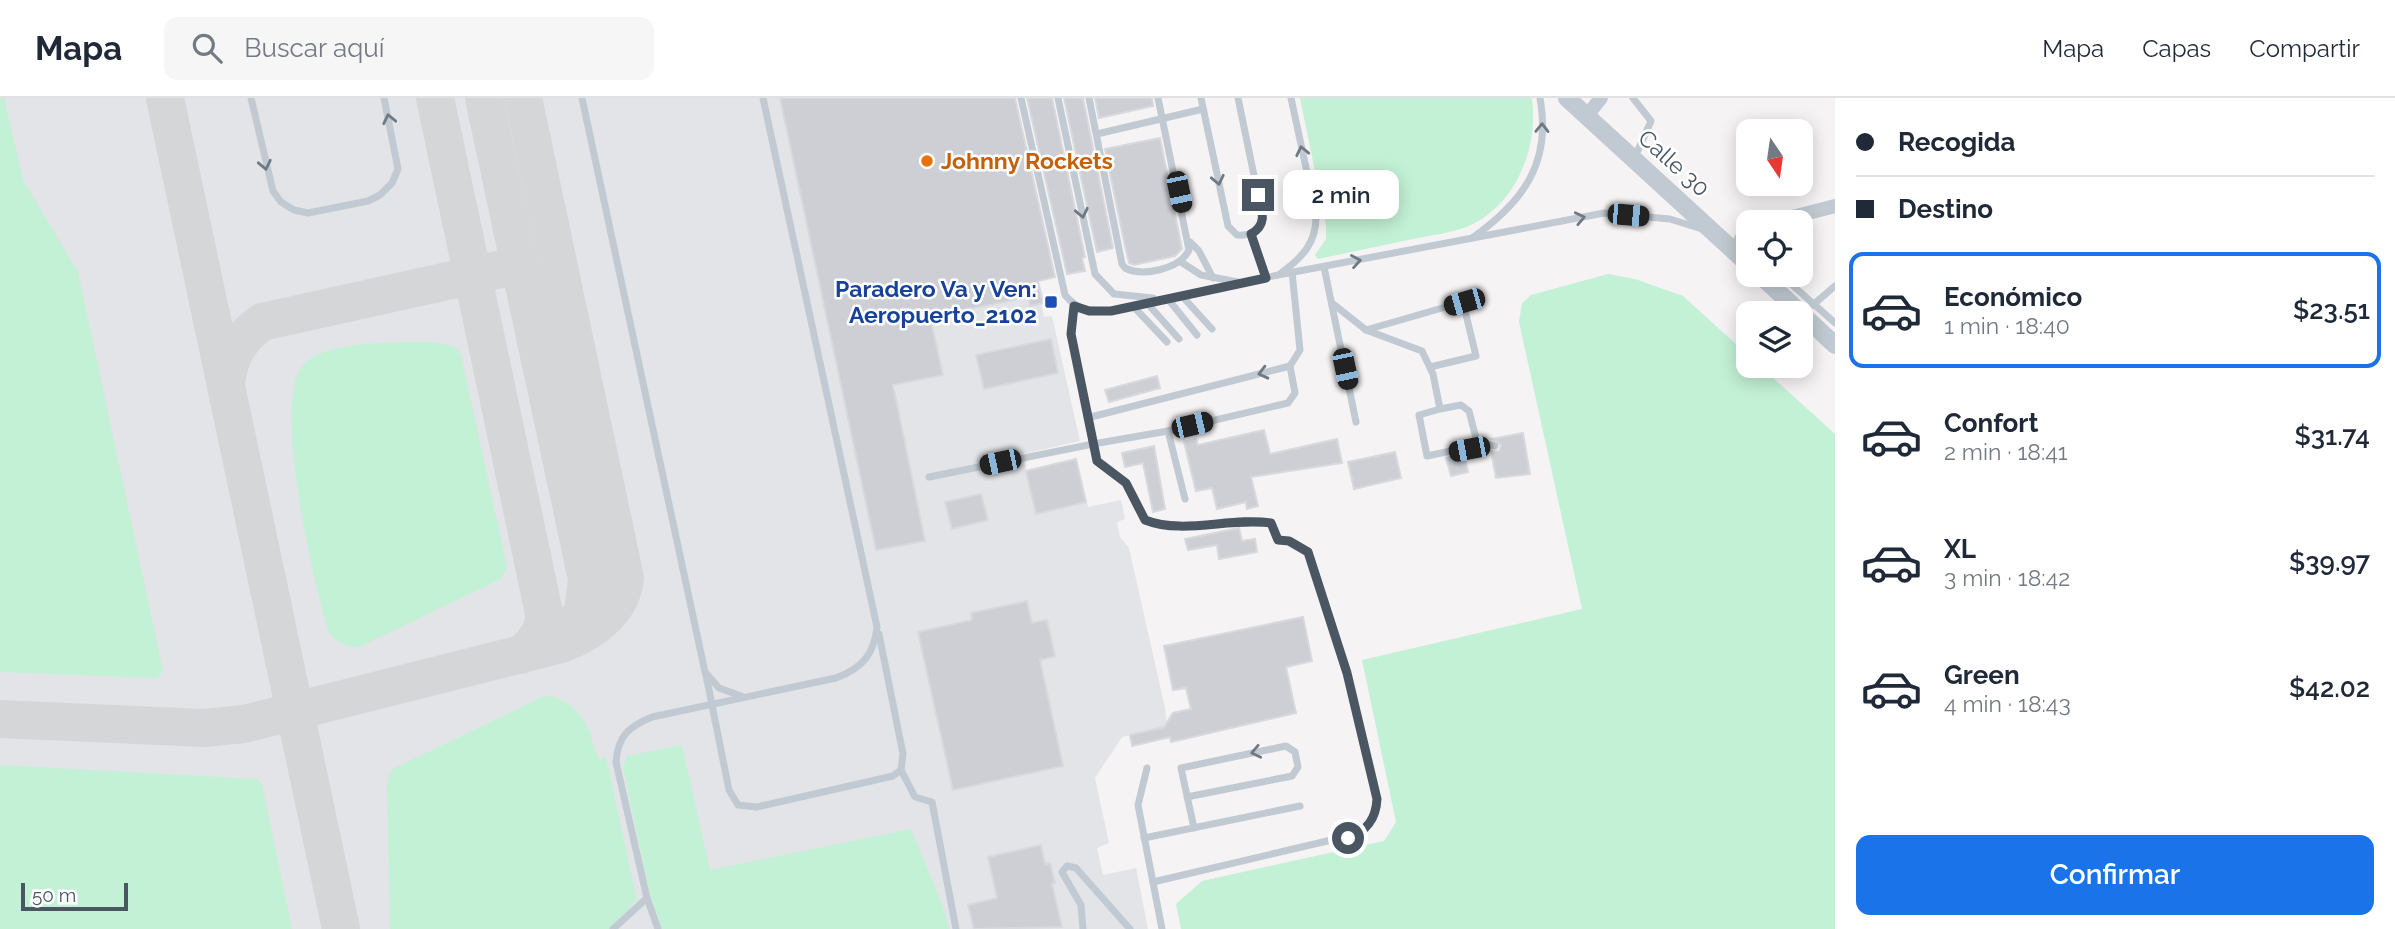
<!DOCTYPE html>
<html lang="es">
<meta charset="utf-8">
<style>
body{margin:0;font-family:Raleway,sans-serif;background:#f6f6f7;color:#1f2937;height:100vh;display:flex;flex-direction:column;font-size:26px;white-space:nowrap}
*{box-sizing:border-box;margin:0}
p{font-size:23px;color:#747a83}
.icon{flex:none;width:38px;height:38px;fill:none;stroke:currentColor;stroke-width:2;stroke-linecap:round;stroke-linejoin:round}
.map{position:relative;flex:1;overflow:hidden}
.panel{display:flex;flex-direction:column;background:#fff;width:560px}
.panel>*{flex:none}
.hud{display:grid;align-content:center;height:154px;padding:0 21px;background:#fff}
.needle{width:46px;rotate:167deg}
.tools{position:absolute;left:1736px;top:21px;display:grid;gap:14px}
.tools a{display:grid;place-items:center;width:77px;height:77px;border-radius:14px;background:#fff;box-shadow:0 4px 18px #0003;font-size:35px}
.scale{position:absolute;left:21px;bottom:18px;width:107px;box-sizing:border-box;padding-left:7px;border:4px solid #4a5661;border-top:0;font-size:19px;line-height:24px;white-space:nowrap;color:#4a5661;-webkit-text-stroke:5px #fff;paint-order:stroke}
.end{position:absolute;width:32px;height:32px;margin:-16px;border:9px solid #4a5661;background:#fff;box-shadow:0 0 0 4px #fff}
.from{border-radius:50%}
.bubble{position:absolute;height:49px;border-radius:14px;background:#fff;box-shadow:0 4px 18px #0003;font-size:23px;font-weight:600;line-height:49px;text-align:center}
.car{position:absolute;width:21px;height:42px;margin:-21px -10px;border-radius:9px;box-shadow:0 0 5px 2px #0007;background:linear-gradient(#222 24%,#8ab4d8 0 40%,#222 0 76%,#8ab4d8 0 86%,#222 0)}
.hud b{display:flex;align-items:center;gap:24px;height:66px;font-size:26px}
.hud b+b{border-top:2px solid #e0e1e3}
.hud i{width:18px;height:18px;background:#1f2937}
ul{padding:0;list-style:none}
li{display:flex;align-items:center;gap:21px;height:116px;margin:0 14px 10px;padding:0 7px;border:4px solid transparent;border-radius:14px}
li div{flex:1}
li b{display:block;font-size:26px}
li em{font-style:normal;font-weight:600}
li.on{border-color:#1a73e8}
li>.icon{width:63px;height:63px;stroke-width:1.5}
.cta{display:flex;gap:14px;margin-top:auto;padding:14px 21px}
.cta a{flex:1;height:80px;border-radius:14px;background:#1a73e8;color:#fff;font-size:28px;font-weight:600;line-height:80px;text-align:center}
header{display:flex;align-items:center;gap:42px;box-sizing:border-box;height:98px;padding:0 35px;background:#fff;border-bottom:2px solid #e0e1e3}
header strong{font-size:33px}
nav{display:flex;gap:38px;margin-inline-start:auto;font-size:24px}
.search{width:490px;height:63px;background:#f6f6f7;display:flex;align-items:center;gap:18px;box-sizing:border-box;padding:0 24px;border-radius:14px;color:#747a83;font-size:26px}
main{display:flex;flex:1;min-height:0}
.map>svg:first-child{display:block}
</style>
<header>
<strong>Mapa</strong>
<div class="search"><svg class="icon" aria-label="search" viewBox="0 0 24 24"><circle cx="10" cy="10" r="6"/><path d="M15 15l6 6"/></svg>Buscar aquí</div>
<nav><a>Mapa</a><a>Capas</a><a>Compartir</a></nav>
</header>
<main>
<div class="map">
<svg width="1835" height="831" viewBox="0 0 1835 831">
<rect width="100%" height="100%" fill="#f5f3f3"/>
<polygon fill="#e2e4e7" points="0,0 999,0 1044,219 1052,218 1080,343 1023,356 1026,372 1076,361 1088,409 1121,402 1125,421 1117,424 1120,439 1129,450 1165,610 1167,628 1122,639 1095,680 1109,745 1097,750 1103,777 1136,770 1148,831 0,831"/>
<g fill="#c3f1d5">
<polygon points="0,0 4,0 23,82 78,174 163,573 157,580 0,574"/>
<path d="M1300,0H1532C1539,51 1515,109 1466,129C1451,135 1433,137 1418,140C1385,147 1351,154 1318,161L1315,157L1326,141V127Z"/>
<polygon points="1608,176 1635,181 1683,198 1748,257 1748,268 1760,268 1835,336 1835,831 1181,831 1176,806 1202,783 1384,743 1396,724 1362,562 1582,511 1519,224 1522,205 1531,197"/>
<path d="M434,244L455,249L461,257L507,469L501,481L359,549C346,550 337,544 329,535C315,490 269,298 305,265C332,241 399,245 434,244Z"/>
<path d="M544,598C564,597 583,616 590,635C593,644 593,653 600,661L606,659L637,802L609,831H390L387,688L391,672Z"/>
<polygon points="682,647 710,772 911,731 943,808 949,831 662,831 651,800 623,670 627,658"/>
<polygon points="0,667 257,681 262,686 292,831 0,831"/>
</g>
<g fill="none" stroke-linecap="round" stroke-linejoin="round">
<g stroke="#d5d6d8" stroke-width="38">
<polyline points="165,0 341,831"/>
<path d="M435,0L544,515C545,533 535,546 520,557"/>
<polyline points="484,0 587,481 583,515 561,540"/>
<path d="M226,287C228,260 239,240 262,224L497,172"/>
<path d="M0,621L204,630L244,626L561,546C590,536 622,513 625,480L523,0"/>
</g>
</g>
<g fill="#cdcfd5" stroke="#d7d9de" stroke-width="2">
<polygon points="780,0 1015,0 1055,179 1038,183 1043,205 1030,208 1028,199 930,219 943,277 893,287 925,443 876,452"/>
<polygon points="1027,0 1052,0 1085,159 1082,160 1085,173 1067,176"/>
<polygon points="1064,0 1083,0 1113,150 1097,154"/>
<polygon points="1095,0 1152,0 1153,8 1099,20"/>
<polygon points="1160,40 1182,151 1175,158 1134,167 1129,165 1125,148 1105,51"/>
<polygon points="1051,241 1058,275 984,291 976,257"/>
<polygon points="1157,278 1160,290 1109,304 1105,292"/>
<polygon points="1264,332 1270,356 1337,341 1342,365 1251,379 1258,408 1247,411 1246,404 1217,411 1212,390 1196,393 1184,344 1196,341 1198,347"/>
<polygon points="1523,335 1530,376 1496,380 1491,353 1499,353 1501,347 1492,341"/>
<polygon points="1154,348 1165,411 1153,414 1143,365 1125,369 1122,355"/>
<polygon points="1395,354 1401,380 1354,391 1348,364"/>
<polygon points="1464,356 1468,374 1451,378 1446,360"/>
<polygon points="1076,361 1086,404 1036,416 1026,373"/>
<polygon points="981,396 988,422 952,431 945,404"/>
<polygon points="1239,430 1242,443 1255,441 1257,454 1219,461 1217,447 1188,452 1185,441"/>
<polygon points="1027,503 1032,525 1047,522 1055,558 1040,562 1063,668 953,692 918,534 972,522 971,515"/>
<polygon points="1303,519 1312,563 1286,569 1296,615 1171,644 1170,639 1132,648 1130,637 1164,629 1173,615 1191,611 1186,590 1173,592 1164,548"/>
<polygon points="1041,747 1045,766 1050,765 1055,785 1052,786 1062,829 974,831 968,807 997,800 988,759"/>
</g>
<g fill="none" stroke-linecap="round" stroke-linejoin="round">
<g stroke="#c1cad2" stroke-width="7">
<polyline points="251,0 273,93 281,104 294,112 308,115 368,103 380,97 392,85 398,71 384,0"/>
<polyline points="582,0 705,574 719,590 741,598"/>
<path d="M1021,0L1065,197C1078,213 1091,213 1111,213L1278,177L1604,115L1670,121L1702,131"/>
<polyline points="1058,0 1095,176 1114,196 1153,200"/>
<path d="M1089,0L1122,166L1125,170C1143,179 1180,171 1189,152L1158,0"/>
<path d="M1201,0L1228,128L1237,137C1250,138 1259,134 1263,121L1238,0"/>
<polyline points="1633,0 1651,23 1635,59"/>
<polyline points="1097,36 1203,11"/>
<polyline points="1251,136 1266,180"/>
<path d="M1472,140C1523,104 1552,65 1540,0"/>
<polyline points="1190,144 1199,153 1213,180"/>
<polyline points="1181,164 1201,177 1238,184"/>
<polyline points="1324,169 1356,324"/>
<path d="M1281,175C1303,159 1317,144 1316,116L1291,0"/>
<polyline points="1781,177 1835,225"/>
<polyline points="1182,198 1212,231"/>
<polyline points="1168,201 1197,237"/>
<polyline points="1147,205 1179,241"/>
<polyline points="1332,205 1366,232 1422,253 1433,276 1440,311 1461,307 1469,313 1477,344 1474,348 1427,358 1419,317 1440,311"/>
<polyline points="1813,207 1835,188"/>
<polyline points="1133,208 1167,244"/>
<polyline points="1366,232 1463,204 1476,258 1430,269"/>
<polyline points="1290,268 1300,252 1292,174"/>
<path d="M1087,320L1290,268L1295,295L1288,305L1168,333L1093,346L1097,364L1126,385L1145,422C1184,437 1230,419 1271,425L1278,442L1289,443L1308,454L1347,575L1377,701L1373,721L1357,736L1153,784"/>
<polyline points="1168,333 1185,401"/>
<polyline points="1477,344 1495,348"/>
<polyline points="929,379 1093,346 1071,236 1074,208"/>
<polyline points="706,577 729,692 738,707 757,709 893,678 901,672 903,656 879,536"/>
<polyline points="1147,670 1138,707 1162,831"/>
<polyline points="901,672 915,699 932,704 956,831"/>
<polyline points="1187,699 1292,678 1298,669 1295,654 1286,648 1181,670 1194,730"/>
<polyline points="1144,740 1300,708"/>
<polyline points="613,831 647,800"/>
<path d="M658,831L647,800L616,664C618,638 628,629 652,619L836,580C862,570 874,557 877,529L763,0"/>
<polyline points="1083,831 1081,807 1062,774 1067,768 1076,770 1130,831"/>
</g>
<g stroke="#c1cad2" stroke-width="14">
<polyline points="1586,19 1601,0"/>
<polyline points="1773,124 1835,108"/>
<polyline points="1736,155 1741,141 1748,134"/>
</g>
<g stroke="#c1cad2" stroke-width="18">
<polyline points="1567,0 1748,166"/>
<polyline points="1760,177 1835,247"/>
</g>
</g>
<defs><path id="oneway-chevron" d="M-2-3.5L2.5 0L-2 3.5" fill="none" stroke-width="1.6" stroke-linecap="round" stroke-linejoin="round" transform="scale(1.75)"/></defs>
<g stroke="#6e7983">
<use href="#oneway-chevron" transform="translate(389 21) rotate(-102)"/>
<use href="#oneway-chevron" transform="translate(1542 30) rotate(-89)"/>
<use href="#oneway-chevron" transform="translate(1302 53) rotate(-102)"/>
<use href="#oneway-chevron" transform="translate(265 67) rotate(78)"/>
<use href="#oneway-chevron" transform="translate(1218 82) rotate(78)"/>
<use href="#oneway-chevron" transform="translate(1082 115) rotate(78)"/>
<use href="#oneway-chevron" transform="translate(1580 120) rotate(-12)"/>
<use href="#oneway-chevron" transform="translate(1356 163) rotate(-10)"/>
<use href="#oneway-chevron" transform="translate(1263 275) rotate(166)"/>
<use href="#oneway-chevron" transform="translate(1256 654) rotate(168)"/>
</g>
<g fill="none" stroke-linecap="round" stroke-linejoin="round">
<path stroke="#4a5661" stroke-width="9" d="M1258,97C1262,113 1268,126 1251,136L1266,180L1111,213H1089L1074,208L1071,236L1097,363L1126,385L1145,422C1183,437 1230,419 1271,425L1278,442L1289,443L1308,454L1347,575L1377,701C1376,721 1367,733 1348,740"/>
</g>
<circle fill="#e8710a" stroke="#fff" stroke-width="2.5" cx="927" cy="63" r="7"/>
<rect fill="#1a4fb4" stroke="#fff" stroke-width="2.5" x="1044" y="197" width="14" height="14" rx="3.5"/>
<g text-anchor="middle" stroke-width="5" stroke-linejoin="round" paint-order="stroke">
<g font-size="23" font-weight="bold" fill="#c56008" stroke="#fff" text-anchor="start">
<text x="941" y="71">Johnny Rockets</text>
</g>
<g font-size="23" fill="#4a5661" stroke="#fff">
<text transform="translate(1674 65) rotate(42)" y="8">Calle 30</text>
</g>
<g font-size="23" font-weight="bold" fill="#164399" stroke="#fff" text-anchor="end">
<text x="1037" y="199">Paradero Va y Ven:<tspan x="1037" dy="26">Aeropuerto_2102</tspan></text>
</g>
</g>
</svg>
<div class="tools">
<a><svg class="needle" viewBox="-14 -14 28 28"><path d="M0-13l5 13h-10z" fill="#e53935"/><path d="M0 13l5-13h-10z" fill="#747a83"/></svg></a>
<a><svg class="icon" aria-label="locate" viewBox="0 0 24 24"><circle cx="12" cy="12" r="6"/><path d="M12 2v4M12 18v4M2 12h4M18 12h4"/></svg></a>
<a><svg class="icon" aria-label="layers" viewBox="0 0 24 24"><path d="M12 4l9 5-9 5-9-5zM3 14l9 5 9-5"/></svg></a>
</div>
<div class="scale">50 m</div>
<i class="end from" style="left:1348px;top:740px"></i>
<i class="end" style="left:1258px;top:97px"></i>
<div class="bubble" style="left:1283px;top:72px;width:116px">2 min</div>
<i class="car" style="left:1179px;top:94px;rotate:168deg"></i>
<i class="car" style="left:1628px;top:117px;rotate:95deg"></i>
<i class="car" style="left:1464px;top:204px;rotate:254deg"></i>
<i class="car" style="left:1345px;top:271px;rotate:168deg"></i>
<i class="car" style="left:1192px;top:327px;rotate:77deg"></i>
<i class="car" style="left:1469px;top:351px;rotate:259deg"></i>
<i class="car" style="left:1000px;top:364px;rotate:258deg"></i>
</div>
<section class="panel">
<div class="hud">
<b><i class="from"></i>Recogida</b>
<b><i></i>Destino</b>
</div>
<ul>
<li class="on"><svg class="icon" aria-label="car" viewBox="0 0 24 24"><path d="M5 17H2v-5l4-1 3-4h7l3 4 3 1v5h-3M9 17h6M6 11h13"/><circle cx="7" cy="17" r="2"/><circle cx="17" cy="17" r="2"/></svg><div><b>Económico</b><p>1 min · 18:40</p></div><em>$23.51</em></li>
<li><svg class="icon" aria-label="car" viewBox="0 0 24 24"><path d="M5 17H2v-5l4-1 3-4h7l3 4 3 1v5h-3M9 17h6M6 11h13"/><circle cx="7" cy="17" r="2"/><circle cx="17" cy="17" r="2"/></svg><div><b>Confort</b><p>2 min · 18:41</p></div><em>$31.74</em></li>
<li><svg class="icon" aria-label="car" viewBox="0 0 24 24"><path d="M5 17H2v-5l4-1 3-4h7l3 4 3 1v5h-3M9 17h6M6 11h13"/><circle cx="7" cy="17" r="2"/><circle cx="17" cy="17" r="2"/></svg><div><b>XL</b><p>3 min · 18:42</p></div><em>$39.97</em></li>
<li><svg class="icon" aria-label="car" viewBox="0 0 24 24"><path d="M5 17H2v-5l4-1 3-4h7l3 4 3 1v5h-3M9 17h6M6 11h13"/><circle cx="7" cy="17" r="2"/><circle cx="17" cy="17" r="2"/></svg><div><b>Green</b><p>4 min · 18:43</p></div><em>$42.02</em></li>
</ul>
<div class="cta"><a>Confirmar</a></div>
</section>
</main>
